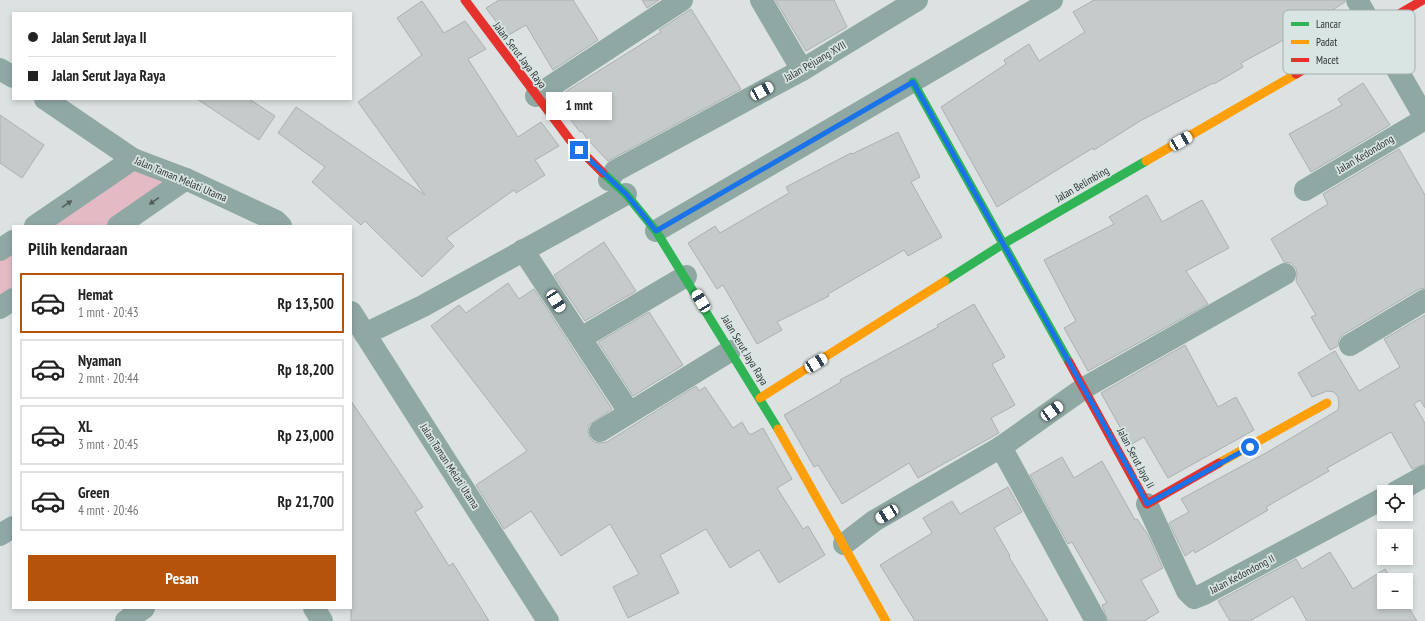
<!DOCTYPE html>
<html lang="id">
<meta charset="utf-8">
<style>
body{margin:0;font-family:"PT Sans Narrow",sans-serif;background:#f6f6f6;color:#222;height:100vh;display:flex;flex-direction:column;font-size:15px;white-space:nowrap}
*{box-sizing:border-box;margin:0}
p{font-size:13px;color:#767676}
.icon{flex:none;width:22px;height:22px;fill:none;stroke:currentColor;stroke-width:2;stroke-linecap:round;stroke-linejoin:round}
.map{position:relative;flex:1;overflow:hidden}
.panel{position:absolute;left:12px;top:225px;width:340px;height:384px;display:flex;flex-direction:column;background:#fff;border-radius:0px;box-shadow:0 2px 6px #0003}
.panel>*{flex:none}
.hud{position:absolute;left:12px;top:12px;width:340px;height:88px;border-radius:0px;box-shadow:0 2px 6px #0003;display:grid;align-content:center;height:88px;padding:0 16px;background:#fff}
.tools{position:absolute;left:1377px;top:485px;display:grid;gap:8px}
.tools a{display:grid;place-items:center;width:36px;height:36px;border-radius:0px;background:#fff;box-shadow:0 2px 6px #0003;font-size:20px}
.end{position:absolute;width:18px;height:18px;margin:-9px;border:5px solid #1a73e8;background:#fff;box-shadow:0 0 0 2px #fff}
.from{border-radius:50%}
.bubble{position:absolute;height:28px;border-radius:0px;background:#fff;box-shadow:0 2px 6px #0003;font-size:13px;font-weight:600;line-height:28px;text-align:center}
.car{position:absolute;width:12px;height:24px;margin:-12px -6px;border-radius:5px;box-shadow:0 0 3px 1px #0007;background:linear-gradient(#fff 24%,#345 0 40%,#fff 0 76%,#345 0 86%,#fff 0)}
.hud b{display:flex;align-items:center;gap:14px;height:38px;font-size:15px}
.hud b+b{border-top:1px solid #e0e0e0}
.hud i{width:10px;height:10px;background:#222}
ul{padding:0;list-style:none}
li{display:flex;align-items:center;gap:12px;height:60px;margin:0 8px 6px;padding:0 8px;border:2px solid #e0e0e0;border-radius:0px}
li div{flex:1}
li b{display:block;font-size:15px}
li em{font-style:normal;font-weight:600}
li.current{border-color:#b45309}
li>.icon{width:36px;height:36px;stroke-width:1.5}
h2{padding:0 16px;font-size:18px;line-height:48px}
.action{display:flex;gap:8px;margin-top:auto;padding:8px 16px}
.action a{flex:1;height:46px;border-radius:0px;background:#b45309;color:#fff;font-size:16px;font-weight:600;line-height:46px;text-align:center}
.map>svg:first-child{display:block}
</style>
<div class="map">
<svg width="1425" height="621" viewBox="0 0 1425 621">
<rect width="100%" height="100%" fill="#dbe2e1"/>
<g fill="#e4bbc5">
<polygon points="133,159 186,179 118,226 35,226"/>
<polygon points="13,241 13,299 0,308 0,250"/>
</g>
<g fill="#c5cbca" stroke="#abb0b0">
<polygon points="499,0 573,0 598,40 553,70 526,25 507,36 486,8"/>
<polygon points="642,0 659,0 647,8"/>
<polygon points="775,0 834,0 847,27 806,51"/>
<polygon points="1094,0 1345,0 1345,2 1291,36 1241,63 1243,67 1214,84 1213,83 1140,121 1094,150 1093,148 1065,165 997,207 941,107 1006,64 1004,60 1029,44 1039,61 1085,32 1073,12"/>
<polygon points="422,1 444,33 465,21 486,49 468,59 518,137 541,122 559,146 535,160 545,175 516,193 514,190 446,238 454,246 422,277 365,221 361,225 312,182 325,167 278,133 296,107 425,195 358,102 422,55 397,18"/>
<polygon points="691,9 741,89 608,161 587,139 582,131 580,132 557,102 568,95 565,92 661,32 659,30"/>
<polygon points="1363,83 1390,125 1311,172 1289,134 1342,105 1338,99"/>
<polygon points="197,99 249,99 275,116 259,140"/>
<polygon points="0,115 44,145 22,178 0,163"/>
<polygon points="898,132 920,177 911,182 942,237 908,256 904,250 828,294 829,296 777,322 782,330 757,344 723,285 717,289 688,243 715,226 720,233 789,193 786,187 851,153 852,154"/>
<polygon points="1399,149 1425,195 1425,288 1419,289 1344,334 1339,339 1338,346 1330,350 1311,317 1316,315 1296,281 1297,274 1296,268 1291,263 1284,262 1271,239 1328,204 1323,194"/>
<polygon points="1147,195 1162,222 1202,200 1229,248 1186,271 1208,304 1088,371 1064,328 1076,321 1044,260 1114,224 1109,217"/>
<polygon points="604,242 636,291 585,321 554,275"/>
<polygon points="508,283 519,299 534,289 612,409 589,425 588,432 590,438 594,442 600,443 607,442 696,386 699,391 705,387 733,428 742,422 749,434 752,434 763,428 792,479 777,488 803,529 808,526 825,555 779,583 759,550 730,568 706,529 660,555 679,593 628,618 613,587 639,574 610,524 561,556 531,511 504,529 476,485 527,451 431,326 459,305 466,313"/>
<polygon points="974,304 1005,357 992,364 1015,405 991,418 999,433 918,478 909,463 842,504 818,465 814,467 784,415 841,382 840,380 938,327 937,325"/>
<polygon points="649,312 683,365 633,396 598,342"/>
<polygon points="1425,315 1425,408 1420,400 1414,404 1425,423 1425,464 1412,469 1391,432 1327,468 1329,471 1266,507 1268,510 1195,553 1194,550 1185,556 1169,523 1189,512 1181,499 1266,453 1338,410 1339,403 1338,397 1334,392 1327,391 1312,397 1298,373 1335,351 1359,391 1400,367 1384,339"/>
<polygon points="1185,345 1218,407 1236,397 1254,430 1168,478 1144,437 1130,445 1101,393"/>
<polygon points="351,401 423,507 415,512 449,566 453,563 489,621 351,621"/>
<polygon points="1062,457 1074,478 1102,461 1135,520 1137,519 1148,535 1163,568 1141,580 1159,612 1144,621 1108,621 1102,605 1107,603 1072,542 1068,544 1030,475"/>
<polygon points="1008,487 1022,512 994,528 1010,556 1009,557 1048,621 915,621 880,565 932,533 923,518 952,501 960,514"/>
<polygon points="1330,552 1353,589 1385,569 1392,580 1384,580 1384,602 1405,602 1417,621 1307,621 1293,596 1250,621 1230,621 1218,601 1296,559 1302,569"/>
</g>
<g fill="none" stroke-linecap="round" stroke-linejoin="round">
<g stroke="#90a8a4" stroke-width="22">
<polyline points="761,0 802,70"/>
<polyline points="1357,0 1425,118"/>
<polyline points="0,69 13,77"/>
<polyline points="536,96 682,0"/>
<polyline points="45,99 133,159 186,179 276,221 281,226"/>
<polyline points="609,180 615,171 802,70 917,0"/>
<polyline points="1305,190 1425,119"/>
<polyline points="35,226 133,159"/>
<polyline points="118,226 186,179"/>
<polyline points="656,231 1052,0"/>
<polyline points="0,250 13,241"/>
<polyline points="523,250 629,412"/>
<polyline points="0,308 13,299"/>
<polyline points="351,312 548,621"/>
<polyline points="365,334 423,306 626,194"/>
<polyline points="581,338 686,276"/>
<polyline points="1350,345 1425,300"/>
<polyline points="600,431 730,351"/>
<polyline points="1001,447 1096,621"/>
<polyline points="1396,492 1425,476"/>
<polyline points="1147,504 1187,591 1194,598 1204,594 1384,498"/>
<polyline points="0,535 13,527"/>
<polyline points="844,544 874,521 1001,447 1084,388 1285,274"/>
<polyline points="314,608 322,621"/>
<polyline points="126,621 144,608"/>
</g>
<g stroke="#30b455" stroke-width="9">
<polyline points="913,82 1069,362"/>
<polyline points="603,173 626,194 656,231 778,429"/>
<polyline points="945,281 1003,244 1146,161"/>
</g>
<g stroke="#ff9f0a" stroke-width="9">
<polyline points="1146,161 1296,74"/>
<polyline points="760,398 945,281"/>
<polyline points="778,429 886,621"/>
<polyline points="1219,463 1327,403"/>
</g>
<g stroke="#e5322d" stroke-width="9">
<polyline points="465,0 570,140 603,173"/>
<polyline points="1296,74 1423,0"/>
<polyline points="1069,362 1147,504 1219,463"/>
</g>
</g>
<defs><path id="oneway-solid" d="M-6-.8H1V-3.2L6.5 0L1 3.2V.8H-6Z"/></defs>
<g fill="#515d5b">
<use href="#oneway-solid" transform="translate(154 201) rotate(145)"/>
<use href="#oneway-solid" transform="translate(67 204) rotate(-34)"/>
</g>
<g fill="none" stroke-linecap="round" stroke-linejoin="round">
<polyline stroke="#1a73e8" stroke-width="5" points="579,150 626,194 656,231 913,82 1137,484 1147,504 1250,447"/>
</g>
<g text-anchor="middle" stroke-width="3.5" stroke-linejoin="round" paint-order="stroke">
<g font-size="11" fill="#2f3433" stroke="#d8e5e2">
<text transform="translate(520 55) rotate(53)" y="4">Jalan Serut Jaya Raya</text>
<text transform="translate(815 61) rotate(-30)" y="4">Jalan Pejuang XVII</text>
<text transform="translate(1365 154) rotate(-31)" y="4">Jalan Kedondong</text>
<text transform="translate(181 179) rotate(23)" y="4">Jalan Taman Melati Utama</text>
<text transform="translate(1082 184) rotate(-30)" y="4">Jalan Belimbing</text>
<text transform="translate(745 350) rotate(59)" y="4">Jalan Serut Jaya Raya</text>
<text transform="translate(1136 458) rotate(62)" y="4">Jalan Serut Jaya II</text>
<text transform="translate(450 466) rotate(57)" y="4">Jalan Taman Melati Utama</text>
<text transform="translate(1242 574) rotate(-28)" y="4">Jalan Kedondong II</text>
</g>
</g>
<rect x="1283" y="10" width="132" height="64" rx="6" fill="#d8e5e2" stroke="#a5b0ae" stroke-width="1"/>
<rect x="1291" y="22" width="18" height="4" fill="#30b455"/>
<rect x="1291" y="40" width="18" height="4" fill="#ff9f0a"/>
<rect x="1291" y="58" width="18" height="4" fill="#e5322d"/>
<g font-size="11" fill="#2f3433">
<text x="1316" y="28">Lancar</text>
<text x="1316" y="46">Padat</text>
<text x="1316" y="64">Macet</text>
</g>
</svg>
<div class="tools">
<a><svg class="icon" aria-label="locate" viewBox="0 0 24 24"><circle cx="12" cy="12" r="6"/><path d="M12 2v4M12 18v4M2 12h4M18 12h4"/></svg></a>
<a>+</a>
<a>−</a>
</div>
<i class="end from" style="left:1250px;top:447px"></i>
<i class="end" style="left:579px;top:150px"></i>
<div class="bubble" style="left:546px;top:92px;width:66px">1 mnt</div>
<i class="car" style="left:762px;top:91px;rotate:62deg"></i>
<i class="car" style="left:1181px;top:141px;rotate:60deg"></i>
<i class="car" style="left:556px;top:301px;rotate:147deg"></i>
<i class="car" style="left:701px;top:301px;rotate:329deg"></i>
<i class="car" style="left:816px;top:363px;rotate:58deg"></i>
<i class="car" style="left:1052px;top:411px;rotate:55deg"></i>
<i class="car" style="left:887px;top:514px;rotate:239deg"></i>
<div class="hud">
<b><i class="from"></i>Jalan Serut Jaya II</b>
<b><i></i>Jalan Serut Jaya Raya</b>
</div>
<section class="panel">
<h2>Pilih kendaraan</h2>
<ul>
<li class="current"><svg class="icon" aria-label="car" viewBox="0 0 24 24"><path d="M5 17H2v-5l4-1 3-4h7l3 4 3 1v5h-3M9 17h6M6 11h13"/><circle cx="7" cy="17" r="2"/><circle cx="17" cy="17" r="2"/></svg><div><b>Hemat</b><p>1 mnt · 20:43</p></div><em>Rp 13,500</em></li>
<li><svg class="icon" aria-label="car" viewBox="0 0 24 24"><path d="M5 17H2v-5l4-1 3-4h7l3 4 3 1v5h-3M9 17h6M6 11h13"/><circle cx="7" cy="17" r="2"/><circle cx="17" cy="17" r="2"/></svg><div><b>Nyaman</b><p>2 mnt · 20:44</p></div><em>Rp 18,200</em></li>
<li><svg class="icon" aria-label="car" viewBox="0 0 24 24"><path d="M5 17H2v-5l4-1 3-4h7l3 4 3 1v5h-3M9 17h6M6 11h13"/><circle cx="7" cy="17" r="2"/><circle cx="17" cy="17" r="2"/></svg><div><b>XL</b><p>3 mnt · 20:45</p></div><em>Rp 23,000</em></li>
<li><svg class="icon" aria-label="car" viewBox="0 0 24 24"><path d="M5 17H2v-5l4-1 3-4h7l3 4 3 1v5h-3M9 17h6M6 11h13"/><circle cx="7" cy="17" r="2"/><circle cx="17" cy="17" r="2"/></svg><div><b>Green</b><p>4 mnt · 20:46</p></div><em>Rp 21,700</em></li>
</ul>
<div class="action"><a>Pesan</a></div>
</section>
</div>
